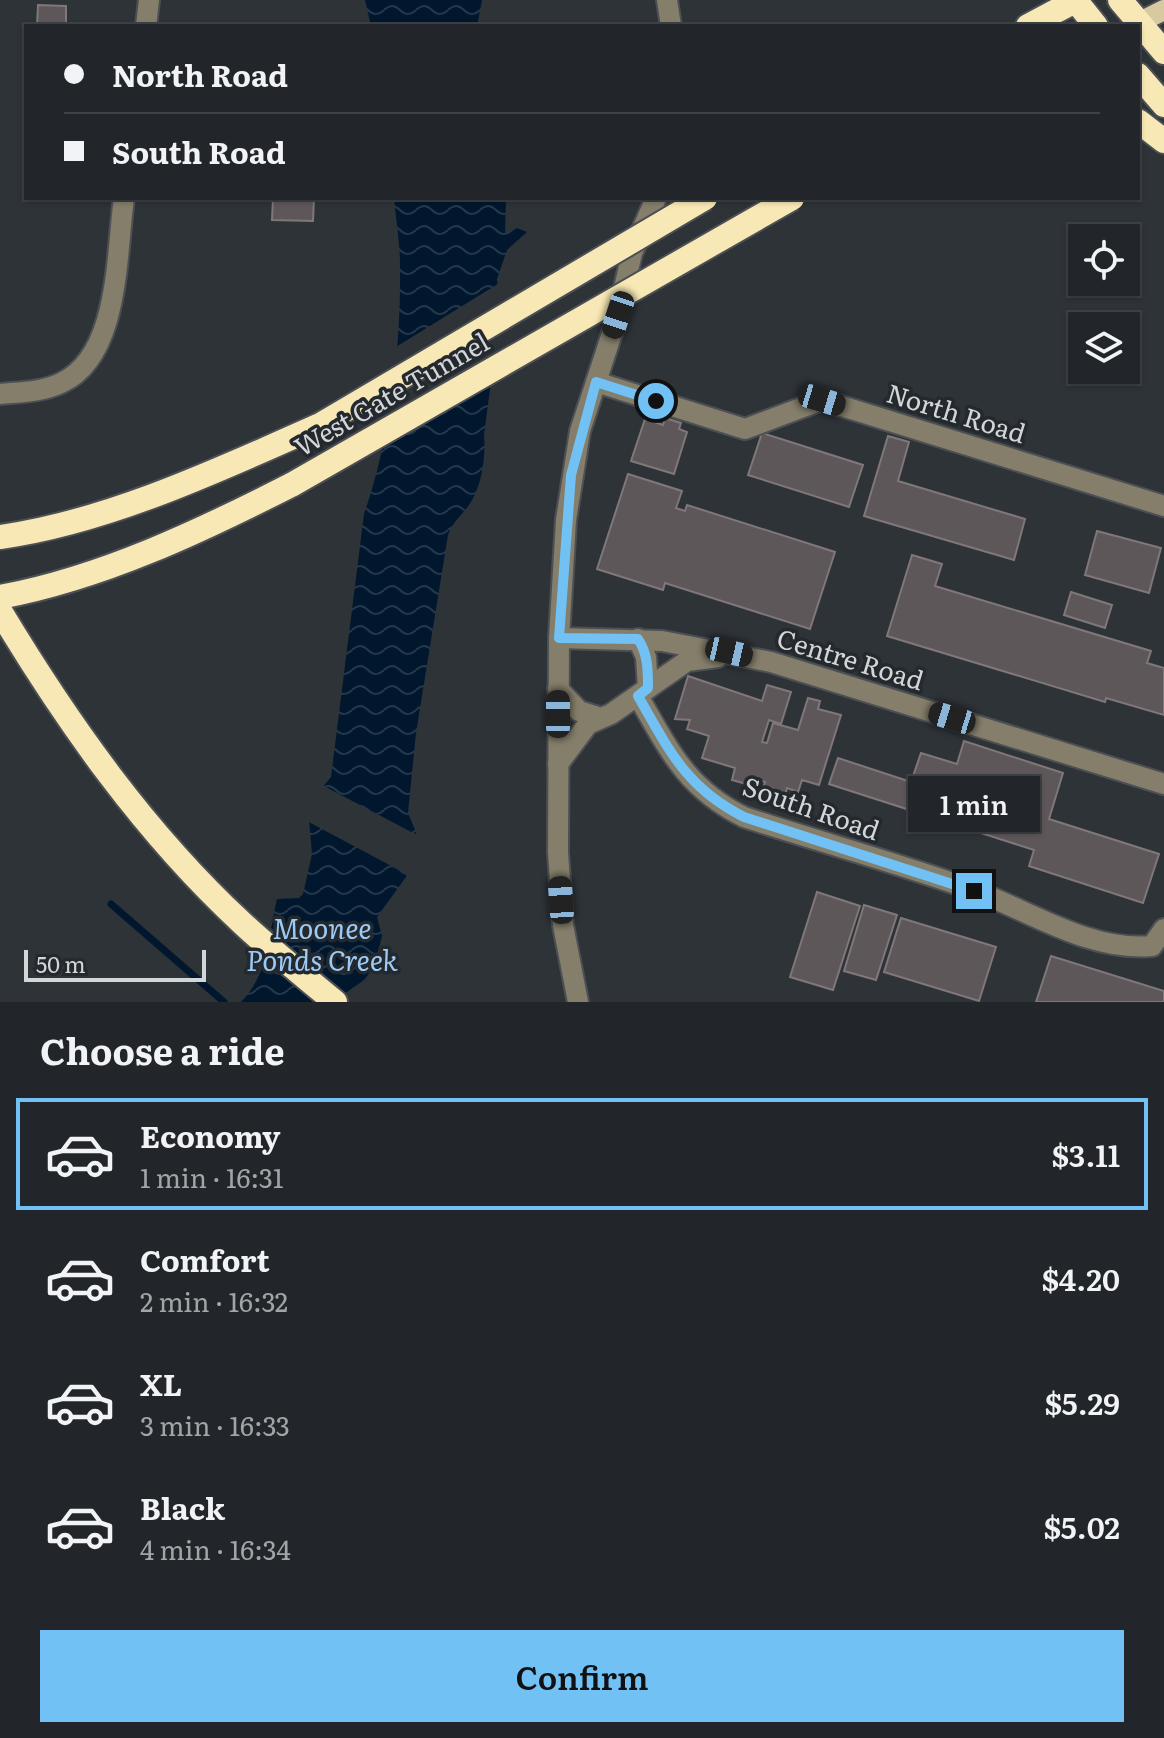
<!DOCTYPE html>
<meta charset="utf-8">
<style>
body{margin:0;font-family:Literata,serif;background:#2a2e32;color:#f1f3f6;height:100vh;display:flex;flex-direction:column;font-size:30px;white-space:nowrap}
*{box-sizing:border-box;margin:0}
p{font-size:26px;color:#a2a5a8}
.icon{flex:none;width:44px;height:44px;fill:none;stroke:currentColor;stroke-width:2;stroke-linecap:round;stroke-linejoin:round}
.map{position:relative;height:1002px;overflow:hidden}
.panel{display:flex;flex-direction:column;background:#22262a;flex:1}
.panel>*{flex:none}
.guide{position:absolute;left:24px;top:24px;width:1116px;height:176px;border-radius:0px;box-shadow:0 2px 6px #0004,0 0 0 2px #3f4347;display:grid;align-content:center;height:176px;padding:0 40px;background:#22262a}
.controls{position:absolute;left:1068px;top:224px;display:grid;gap:16px}
.controls a{display:grid;place-items:center;width:72px;height:72px;border-radius:0px;background:#22262a;box-shadow:0 2px 6px #0004,0 0 0 2px #3f4347;font-size:40px}
.scale{position:absolute;left:24px;bottom:20px;width:182px;box-sizing:border-box;padding-left:8px;border:4px solid #d3d6d9;border-top:0;font-size:22px;line-height:28px;white-space:nowrap;color:#d3d6d9;-webkit-text-stroke:6px #24292e;paint-order:stroke}
.end{position:absolute;width:36px;height:36px;margin:-18px;border:10px solid #71c1f5;background:#111;box-shadow:0 0 0 4px #111}
.from{border-radius:50%}
.bubble{position:absolute;height:56px;border-radius:0px;background:#22262a;box-shadow:0 2px 6px #0004,0 0 0 2px #3f4347;font-size:26px;font-weight:600;line-height:56px;text-align:center}
.car{position:absolute;width:24px;height:48px;margin:-24px -12px;border-radius:10px;box-shadow:0 0 6px 2px #0007;background:linear-gradient(#222 24%,#8ab4d8 0 40%,#222 0 76%,#8ab4d8 0 86%,#222 0)}
.guide b{display:flex;align-items:center;gap:28px;height:76px;font-size:30px}
.guide b+b{border-top:2px solid #3f4347}
.guide i{width:20px;height:20px;background:#f1f3f6}
ul{padding:0;list-style:none}
li{display:flex;align-items:center;gap:24px;height:112px;margin:0 16px 12px;padding:0 24px;border:4px solid transparent;border-radius:0px}
li div{flex:1}
li b{display:block;font-size:30px}
li em{font-style:normal;font-weight:600}
li.active{border-color:#71c1f5}
li>.icon{width:72px;height:72px;stroke-width:1.5}
h2{padding:0 40px;font-size:36px;line-height:96px}
.button{display:flex;gap:16px;margin-top:auto;padding:16px 40px}
.button a{flex:1;height:92px;border-radius:0px;background:#71c1f5;color:#111;font-size:32px;font-weight:600;line-height:92px;text-align:center}
.map>svg:first-child{display:block}
</style>
<div class="map">
<svg width="1164" height="1002" viewBox="0 0 1164 1002">
<defs>
<pattern id="water-waves" width="16" height="10" patternUnits="userSpaceOnUse" patternTransform="scale(2)"><rect width="16" height="10" fill="#00172e"/><path d="M0 5q4-4 8 0t8 0" fill="none" stroke="#24384c"/></pattern>
</defs>
<rect width="100%" height="100%" fill="#2e3338"/>
<g fill="url(#water-waves)">
<polygon points="365,0 482,0 477,26 371,26"/>
<path d="M394,198H506L505,235L517,228L527,232L507,250L497,279L500,316L484,434C486,456 482,490 466,509C458,519 453,522 448,535L416,733L408,813L416,832L406,877L377,917L382,936L374,967L364,980L333,1002H241C269,974 268,936 277,899L299,898L303,894L312,854L309,820L321,789L331,777L364,514C391,437 401,347 400,265C400,243 396,220 394,198Z"/>
</g>
<g fill="#2e3338">
<polygon points="501,282 504,316 496,381 378,450 391,350"/>
<polygon points="320,784 419,836 410,876 305,820 311,796"/>
</g>
<g fill="none" stroke-linecap="round" stroke-linejoin="round">
<polyline stroke="#00172e" stroke-width="7" points="111,904 224,1002"/>
</g>
<g fill="#5e5759" stroke="#7f777a" stroke-width="2">
<polygon points="38,5 66,6 66,26 37,26"/>
<polygon points="273,198 314,198 313,221 272,220"/>
<polygon points="665,418 681,423 679,429 687,432 674,474 631,461 645,419 663,425"/>
<polygon points="762,433 863,465 849,507 748,475"/>
<polygon points="888,436 909,442 898,481 1025,519 1014,560 864,516"/>
<polygon points="628,474 682,491 676,508 685,511 687,505 835,552 810,629 665,583 663,590 597,569"/>
<polygon points="1097,531 1161,548 1149,593 1085,575"/>
<polygon points="912,555 942,564 935,586 1151,651 1147,663 1164,668 1164,715 1106,698 1105,702 887,636"/>
<polygon points="1071,592 1112,605 1105,628 1064,615"/>
<polygon points="688,676 762,701 767,685 791,692 781,724 769,720 762,742 767,743 773,723 798,730 808,698 820,701 818,709 841,715 819,785 802,780 798,792 787,788 784,799 762,793 765,782 756,779 754,786 732,780 735,768 702,758 709,736 687,729 690,720 675,719"/>
<polygon points="964,741 1063,773 1049,819 1159,854 1143,903 1029,866 1034,850 829,784 838,758 911,782 921,753 957,764"/>
<polygon points="817,892 860,906 833,990 790,977"/>
<polygon points="864,905 897,915 876,980 844,971"/>
<polygon points="901,918 996,947 979,1001 884,972"/>
<polygon points="1051,956 1164,991 1164,1002 1036,1002"/>
</g>
<g fill="none" stroke-linecap="round" stroke-linejoin="round">
<g stroke="#4c5055" stroke-width="24">
<g id="minor">
<polyline points="667,0 671,26"/>
<polyline points="146,26 149,0"/>
<polyline points="596,382 745,429 822,400 1164,506"/>
<path d="M0,394C21,392 42,392 61,383C120,356 116,254 124,198"/>
<polyline points="559,638 662,641 771,662 1164,784"/>
<polyline points="638,639 646,657 648,688"/>
<polyline points="558,689 579,711 598,717"/>
<path d="M638,696C669,750 686,788 744,817C820,842 898,863 973,890C1030,911 1090,952 1152,946L1164,929"/>
<polyline points="558,764 588,724 611,714 687,661 718,657"/>
<polyline points="578,1002 563,925 558,852 559,638 566,520 580,431 618,315 632,253 656,198"/>
</g>
</g>
<g stroke="#4c5055" stroke-width="24">
<polyline id="major" points="1138,23 1164,10"/>
</g>
<g stroke="#4c5055" stroke-width="28">
<g id="highway">
<polyline points="1120,0 1164,52"/>
<polyline points="1076,1 1096,26"/>
<polyline points="1028,26 1077,0"/>
<polyline points="1138,75 1164,105"/>
<polyline points="1138,121 1164,141"/>
<path d="M0,537C108,522 221,469 320,425"/>
<path d="M0,597C102,578 201,531 293,484"/>
<path d="M0,611C68,724 145,833 242,923C272,951 304,976 335,1002"/>
</g>
</g>
<use href="#minor" stroke="#847e6a" stroke-width="20"/>
<use href="#major" stroke="#d7caa0" stroke-width="20"/>
<use href="#highway" stroke="#f7e8b5" stroke-width="24"/>
<g stroke="#4c5055" stroke-width="28" stroke-linecap="butt">
<g id="highway-bridge">
<polyline points="320,425 705,198"/>
<polyline points="293,484 792,198"/>
</g>
</g>
<use href="#highway-bridge" stroke="#f7e8b5" stroke-width="24"/>
</g>
<g fill="none" stroke-linecap="round" stroke-linejoin="round">
<path stroke="#71c1f5" stroke-width="10" d="M656,401L596,382L571,475L559,638L638,639C648,654 648,670 648,688L638,696C669,750 686,788 744,817L974,891"/>
</g>
<g text-anchor="middle" stroke-width="7" stroke-linejoin="round" paint-order="stroke">
<g font-size="26" fill="#d3d6d9" stroke="#24292e">
<text transform="translate(392 395) rotate(-30)" y="9">West Gate Tunnel</text>
<text transform="translate(956 414) rotate(17)" y="9">North Road</text>
<text transform="translate(850 660) rotate(17)" y="9">Centre Road</text>
<text transform="translate(811 809) rotate(19)" y="9">South Road</text>
</g>
<g font-size="28" font-style="italic" fill="#9ccaf6" stroke="#24292e">
<text x="322" y="939">Moonee<tspan x="322" dy="32">Ponds Creek</tspan></text>
</g>
</g>
</svg>
<div class="controls">
<a><svg class="icon" aria-label="locate" viewBox="0 0 24 24"><circle cx="12" cy="12" r="6"/><path d="M12 2v4M12 18v4M2 12h4M18 12h4"/></svg></a>
<a><svg class="icon" aria-label="layers" viewBox="0 0 24 24"><path d="M12 4l9 5-9 5-9-5zM3 14l9 5 9-5"/></svg></a>
</div>
<div class="scale">50 m</div>
<i class="end from" style="left:656px;top:401px"></i>
<i class="end" style="left:974px;top:891px"></i>
<div class="bubble" style="left:908px;top:776px;width:132px">1 min</div>
<i class="car" style="left:618px;top:315px;rotate:198deg"></i>
<i class="car" style="left:822px;top:400px;rotate:107deg"></i>
<i class="car" style="left:729px;top:652px;rotate:103deg"></i>
<i class="car" style="left:558px;top:714px;rotate:0deg"></i>
<i class="car" style="left:952px;top:718px;rotate:287deg"></i>
<i class="car" style="left:561px;top:900px;rotate:356deg"></i>
<div class="guide">
<b><i class="from"></i>North Road</b>
<b><i></i>South Road</b>
</div>
</div>
<section class="panel">
<h2>Choose a ride</h2>
<ul>
<li class="active"><svg class="icon" aria-label="car" viewBox="0 0 24 24"><path d="M5 17H2v-5l4-1 3-4h7l3 4 3 1v5h-3M9 17h6M6 11h13"/><circle cx="7" cy="17" r="2"/><circle cx="17" cy="17" r="2"/></svg><div><b>Economy</b><p>1 min · 16:31</p></div><em>$3.11</em></li>
<li><svg class="icon" aria-label="car" viewBox="0 0 24 24"><path d="M5 17H2v-5l4-1 3-4h7l3 4 3 1v5h-3M9 17h6M6 11h13"/><circle cx="7" cy="17" r="2"/><circle cx="17" cy="17" r="2"/></svg><div><b>Comfort</b><p>2 min · 16:32</p></div><em>$4.20</em></li>
<li><svg class="icon" aria-label="car" viewBox="0 0 24 24"><path d="M5 17H2v-5l4-1 3-4h7l3 4 3 1v5h-3M9 17h6M6 11h13"/><circle cx="7" cy="17" r="2"/><circle cx="17" cy="17" r="2"/></svg><div><b>XL</b><p>3 min · 16:33</p></div><em>$5.29</em></li>
<li><svg class="icon" aria-label="car" viewBox="0 0 24 24"><path d="M5 17H2v-5l4-1 3-4h7l3 4 3 1v5h-3M9 17h6M6 11h13"/><circle cx="7" cy="17" r="2"/><circle cx="17" cy="17" r="2"/></svg><div><b>Black</b><p>4 min · 16:34</p></div><em>$5.02</em></li>
</ul>
<div class="button"><a>Confirm</a></div>
</section>
